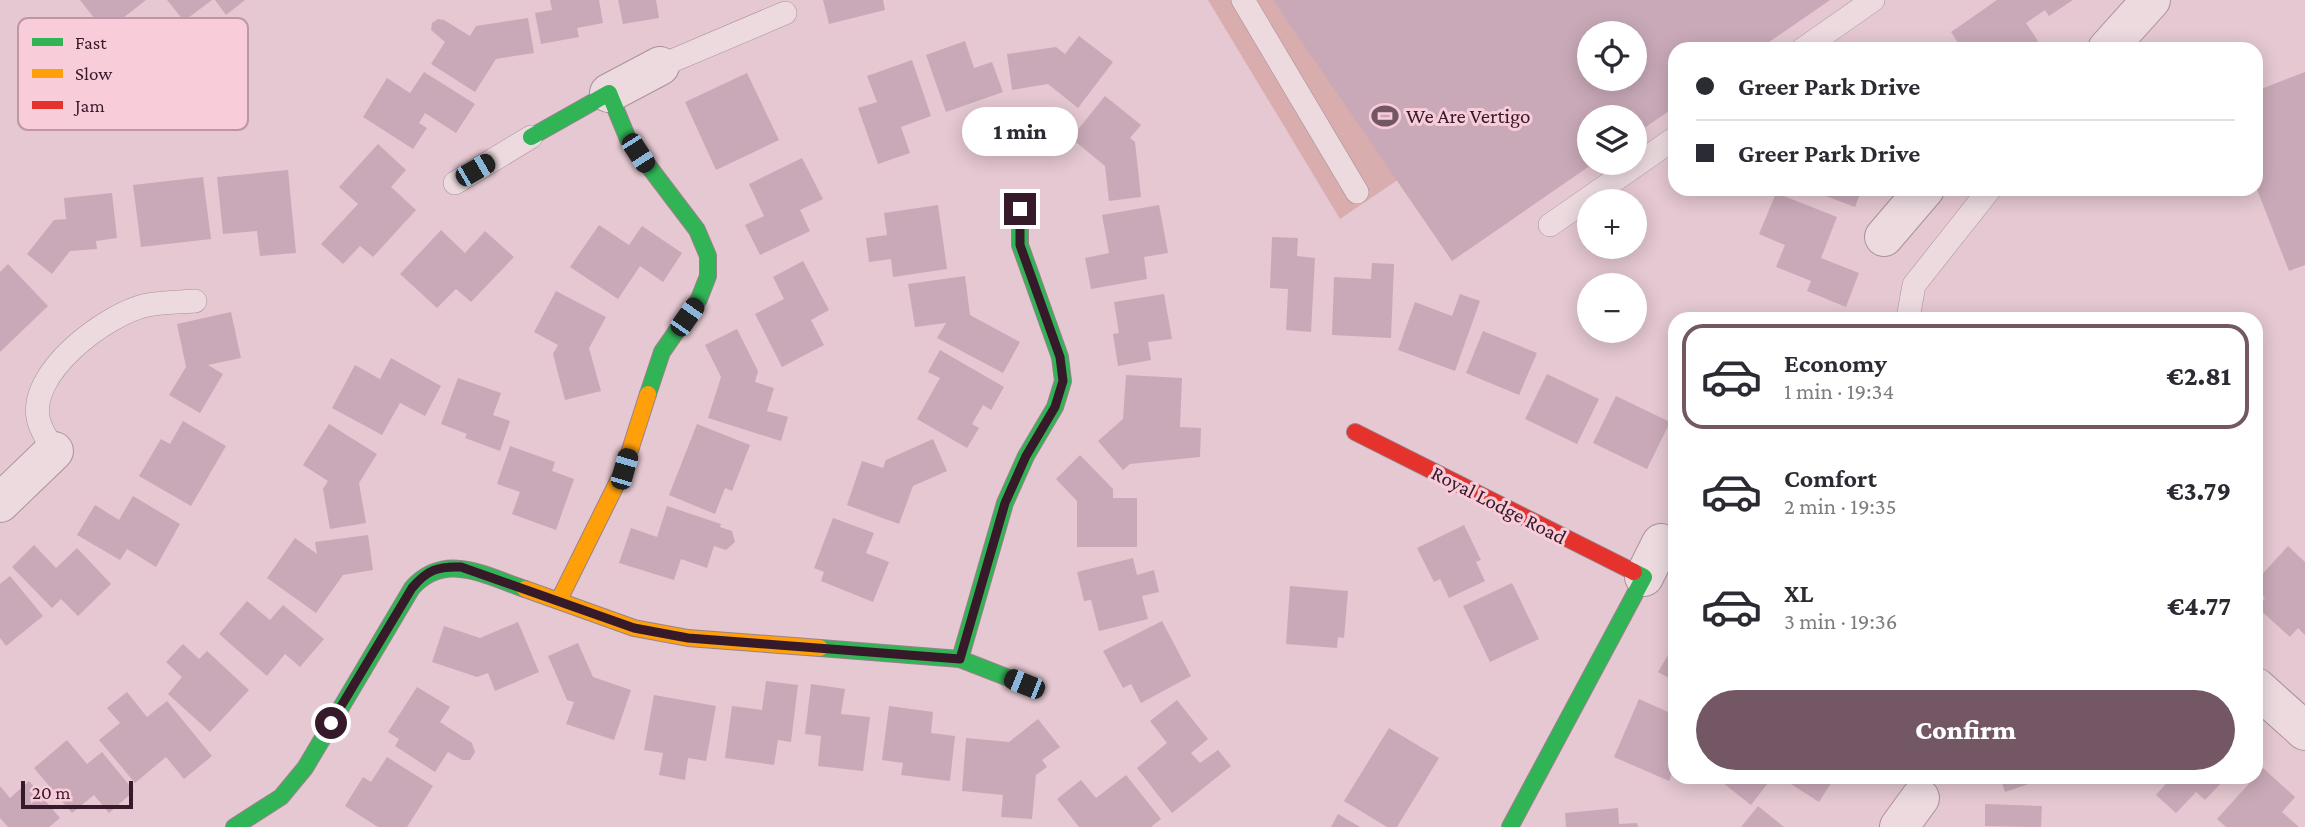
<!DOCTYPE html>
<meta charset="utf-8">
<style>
body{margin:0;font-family:"Crimson Pro",serif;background:#f7f7f7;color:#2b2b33;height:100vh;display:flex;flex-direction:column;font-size:26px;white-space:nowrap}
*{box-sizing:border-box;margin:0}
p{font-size:23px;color:#7c7c81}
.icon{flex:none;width:38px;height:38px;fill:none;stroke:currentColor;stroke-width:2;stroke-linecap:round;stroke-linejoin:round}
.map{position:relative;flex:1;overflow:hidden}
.panel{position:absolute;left:1668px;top:312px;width:595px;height:472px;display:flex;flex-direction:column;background:#fff;border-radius:21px;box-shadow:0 4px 18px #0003}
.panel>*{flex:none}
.guide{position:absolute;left:1668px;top:42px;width:595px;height:154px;border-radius:21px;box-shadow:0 4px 18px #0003;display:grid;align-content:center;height:154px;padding:0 28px;background:#fff}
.buttons{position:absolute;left:1577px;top:21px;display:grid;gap:14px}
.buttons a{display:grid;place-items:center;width:70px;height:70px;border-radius:50%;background:#fff;box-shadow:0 4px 18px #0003;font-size:35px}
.scale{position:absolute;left:21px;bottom:18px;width:112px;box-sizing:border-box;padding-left:7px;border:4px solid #371a2a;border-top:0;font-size:19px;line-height:24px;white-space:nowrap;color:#371a2a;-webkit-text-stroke:5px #f8ccd9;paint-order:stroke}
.end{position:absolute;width:32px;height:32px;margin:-16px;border:9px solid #371a2a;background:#fff;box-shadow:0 0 0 4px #fff}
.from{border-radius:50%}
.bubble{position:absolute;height:49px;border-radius:24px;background:#fff;box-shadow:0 4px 18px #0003;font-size:23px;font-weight:800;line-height:49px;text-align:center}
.car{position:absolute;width:21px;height:42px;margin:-21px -10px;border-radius:9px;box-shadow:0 0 5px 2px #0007;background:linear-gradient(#222 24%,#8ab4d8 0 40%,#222 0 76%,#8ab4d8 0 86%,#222 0)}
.guide b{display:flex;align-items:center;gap:24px;height:66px;font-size:26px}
.guide b+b{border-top:2px solid #e1e1e2}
.guide i{width:18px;height:18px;background:#2b2b33}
ul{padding:12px 0 0;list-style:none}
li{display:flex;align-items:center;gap:21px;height:105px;margin:0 14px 10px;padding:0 14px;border:4px solid transparent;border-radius:21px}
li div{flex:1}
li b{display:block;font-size:26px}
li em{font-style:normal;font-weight:800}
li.on{border-color:#745764}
li>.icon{width:63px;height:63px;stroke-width:1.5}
.cta{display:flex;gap:14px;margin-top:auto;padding:14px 28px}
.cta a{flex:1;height:80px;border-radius:42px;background:#745764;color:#fff;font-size:28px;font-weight:800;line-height:80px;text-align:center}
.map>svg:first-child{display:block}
</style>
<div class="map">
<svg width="2305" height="827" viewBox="0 0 2305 827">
<rect width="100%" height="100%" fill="#e5c8d1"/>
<polygon fill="#d9acad" points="1208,0 1661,0 1613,33 1589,33 1589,50 1340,219"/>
<g fill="#c9a9b8" fill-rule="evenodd">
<polygon points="80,0 146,0 105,32"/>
<polygon points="167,0 212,0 184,21"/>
<polygon points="215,0 245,0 226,15"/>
<polygon points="550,0 599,0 603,23 577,28 579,37 541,44 535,13 552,10"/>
<polygon points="618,0 656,0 659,18 623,24"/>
<polygon points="823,0 883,0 885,10 829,24"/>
<path d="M1273,0H1830L1759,49H1675V107L1634,135V117H1589V163H1594L1452,261ZM1589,33H1634V79H1589Z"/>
<polygon points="1997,0 2073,0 2049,16 2045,10 2026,23 2038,41 2027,49 1962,49 1951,32"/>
<polygon points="528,18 534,53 496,59 475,92 431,64 445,42 431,30 432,23 438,19 444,20 470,36 476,26"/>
<polygon points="1079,36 1113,62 1078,108 1048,84 1012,90 1007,54 1056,47 1065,54"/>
<polygon points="965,41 974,68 992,62 1003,92 946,112 926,55"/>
<polygon points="912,60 931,116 901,127 910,153 878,164 858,108 877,102 867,76"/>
<polygon points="424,72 475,104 456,133 425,113 419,123 427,128 413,149 363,117 387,78 410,93"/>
<polygon points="2305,72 2305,265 2289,271 2256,187 2256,91"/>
<polygon points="747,73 779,140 716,170 685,102"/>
<polygon points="1105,96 1141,125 1130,138 1135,142 1141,197 1109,201 1105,166 1071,138"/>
<polygon points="378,144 406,170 391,187 416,210 373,257 360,246 343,264 321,244 358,204 339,187"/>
<polygon points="802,158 823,199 800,210 810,231 760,255 745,225 764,216 749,184"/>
<polygon points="288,170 296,253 260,256 257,231 223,234 217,177"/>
<polygon points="203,177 211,239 141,247 133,185"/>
<polygon points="1807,189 1862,189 1855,207"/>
<polygon points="112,193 117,238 96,241 97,249 70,251 52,274 27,254 54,220 66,219 64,198"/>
<polygon points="1776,193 1837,217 1821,258 1859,273 1846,307 1807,291 1811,281 1776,267 1785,245 1759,234"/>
<polygon points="938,205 947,269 893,277 891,259 869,262 866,238 887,235 884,213"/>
<polygon points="1159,205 1168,253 1144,257 1147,279 1091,289 1085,258 1109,253 1102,215"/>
<polygon points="599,225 629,245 642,226 682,253 663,282 640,266 618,299 570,267"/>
<polygon points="441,230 465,253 485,231 514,257 471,302 456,289 437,308 400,274"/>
<polygon points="1272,237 1298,238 1297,256 1315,258 1311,332 1286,330 1288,289 1270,288"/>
<polygon points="803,261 829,310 811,320 824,345 782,367 755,314 784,299 773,277"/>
<polygon points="1372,263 1394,264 1391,338 1332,335 1334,277 1371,279"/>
<polygon points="8,264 48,306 0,352 0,272"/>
<polygon points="965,276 970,315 1020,342 1003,373 937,338 946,323 915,327 908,284"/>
<polygon points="556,291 606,317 589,348 601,391 565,400 553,354 558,345 534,332"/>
<polygon points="1164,294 1172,339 1148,342 1151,360 1118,366 1113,334 1119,333 1114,302"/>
<polygon points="1460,294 1480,301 1455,371 1398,350 1415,302 1452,316"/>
<polygon points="231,312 241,358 208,365 223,374 200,413 169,395 186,367 177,324"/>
<polygon points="737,329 758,371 755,382 774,388 767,411 788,417 781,441 708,418 721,377 705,345"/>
<polygon points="1483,331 1537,353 1519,395 1466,373"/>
<polygon points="940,350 1004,387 991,410 983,405 972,424 979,428 967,448 917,419 940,378 928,372"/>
<polygon points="391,358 441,386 425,416 400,403 382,435 332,408 355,365 380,379"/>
<polygon points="1547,374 1599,399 1577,444 1525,419"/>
<polygon points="1126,375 1182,378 1180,427 1201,428 1200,457 1130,464 1123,470 1098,441 1123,419"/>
<polygon points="458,378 501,393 493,415 510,421 500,451 465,438 467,434 441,424"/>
<polygon points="1616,396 1670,422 1647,469 1593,443"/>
<polygon points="183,421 226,446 191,506 139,476 161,439 170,444"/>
<polygon points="329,424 377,454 359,483 366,523 330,529 323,489 328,481 303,465"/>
<polygon points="697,424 750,445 732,491 725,488 715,514 669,495"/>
<polygon points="933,439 947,471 913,486 899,524 847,505 862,461 883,468 886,460"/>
<polygon points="510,446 555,462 552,471 574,479 556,530 512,514 520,492 497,484"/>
<polygon points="1080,455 1113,489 1113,498 1137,498 1137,547 1077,547 1077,501 1056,479"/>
<polygon points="133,496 180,524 156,567 127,549 120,560 77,535 95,505 119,520"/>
<polygon points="667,506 721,524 720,527 732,531 735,542 726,550 714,546 707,568 681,559 674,580 619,563 631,528 657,537"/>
<polygon points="833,518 874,533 866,553 889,562 873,602 821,581 824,572 814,568"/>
<polygon points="1464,525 1481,560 1476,562 1485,581 1449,598 1440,579 1434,582 1417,548"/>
<polygon points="368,535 373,570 343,575 316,613 267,578 295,538 317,554 315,542"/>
<polygon points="34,545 56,568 77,548 111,584 78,616 61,599 52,608 12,567"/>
<polygon points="2288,546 2305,562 2305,635 2298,628 2290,637 2257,607 2265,598 2256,590 2256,581"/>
<polygon points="1133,558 1137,575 1154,570 1159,592 1142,596 1148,619 1099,631 1091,600 1084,601 1077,572"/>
<polygon points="10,576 43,616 6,646 0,638 0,584"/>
<polygon points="1512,583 1539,639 1490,662 1463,606"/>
<polygon points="1290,586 1348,591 1344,638 1338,637 1337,648 1286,644"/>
<polygon points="247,601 270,620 283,605 324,639 300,667 285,654 267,676 219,634"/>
<polygon points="1162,621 1191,676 1141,703 1131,684 1123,688 1103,651"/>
<polygon points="518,622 539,672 495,691 488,673 477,677 432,662 444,626 480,638"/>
<polygon points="578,643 593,677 631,690 614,740 566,724 574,702 567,700 548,656"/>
<polygon points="1675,643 1675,681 1658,672"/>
<polygon points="183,644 199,659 207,651 249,690 210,732 168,694 182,677 166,662"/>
<polygon points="766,681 798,685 791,742 778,740 774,765 725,758 732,706 762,710"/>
<polygon points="811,684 845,689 841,714 870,717 863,771 818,766 821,736 805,734"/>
<polygon points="417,687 450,707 440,722 472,743 475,752 470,760 462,760 448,752 435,772 395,746 399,739 388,732"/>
<polygon points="127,692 147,717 167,701 212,756 184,779 166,757 135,783 99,740 120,723 107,708"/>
<polygon points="654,695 716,706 706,761 688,758 685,780 659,775 663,753 644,750"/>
<polygon points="1639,699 1675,715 1675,766 1669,781 1614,757"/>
<polygon points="1177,700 1208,739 1191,753 1200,763 1218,750 1231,766 1172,813 1137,768 1167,743 1150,721"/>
<polygon points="889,706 933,712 931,733 955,736 950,781 901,775 903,763 882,760"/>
<polygon points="1038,719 1060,747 1042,760 1047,767 1036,775 1032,819 1001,817 1003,795 962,791 966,738 1009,742"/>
<polygon points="1389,728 1439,758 1397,827 1387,827 1344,801"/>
<polygon points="67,740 87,764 102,752 134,791 109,813 94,795 72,813 34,768"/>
<polygon points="387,757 433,786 407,827 378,827 345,806 363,777 371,782"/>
<polygon points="2263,768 2295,797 2282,812 2299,827 2226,827 2217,819"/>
<polygon points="1126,775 1161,819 1151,827 1079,827 1057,799 1081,780 1096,798"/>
<polygon points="1727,777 1761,777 1768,783 1751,805 1723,783"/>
<polygon points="1780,777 1835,777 1819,802"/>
<polygon points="2000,777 2036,777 2038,781 2005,792"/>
<polygon points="2172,777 2221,777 2224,780 2205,800 2196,792 2176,813 2156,795"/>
<polygon points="29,781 60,818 49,827 8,827 0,818 0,786 10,798"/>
<polygon points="1985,804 2042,806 2041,827 1985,826"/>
<polygon points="1758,806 1784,827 1741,827"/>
<polygon points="1618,808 1619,824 1637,823 1638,827 1566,827 1565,813"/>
<polygon points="1338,814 1360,827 1331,827"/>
</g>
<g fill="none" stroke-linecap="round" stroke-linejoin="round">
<g stroke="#a9929b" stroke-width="24">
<g id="lane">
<polyline points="1243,0 1357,192"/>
<polyline points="1803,49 1873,0"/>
<polyline points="660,66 785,13"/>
<polyline points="455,183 531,137"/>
<polyline points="1550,225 1675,138"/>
<polyline points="1908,318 1914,285 1990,189"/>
<path d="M54,451C49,442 42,432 39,422C25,374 106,314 147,305C163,302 180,302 195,301"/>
</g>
</g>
<g stroke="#a9929b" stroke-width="40">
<g id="street">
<polyline points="2107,49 2151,0"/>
<polyline points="609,93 660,66"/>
<polyline points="1884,237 1925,189"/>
<polyline points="0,503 54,451"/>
<polyline points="1644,577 1661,543"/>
<polyline points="2256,687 2305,731"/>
<polyline points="1899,827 1920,798"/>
</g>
</g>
<g stroke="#99828b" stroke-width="18">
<g id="fast">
<polyline points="531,137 609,93 628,139 697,230 708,256 708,276 699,299 662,352 648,394"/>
<polyline points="820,648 960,659 1024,684"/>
<polyline points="960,659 1005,503 1026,456 1055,407 1063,381 1060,357 1020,245 1020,209"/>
<path d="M234,827L281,797L305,768L412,588C445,551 486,576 525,589"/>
<polyline points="1510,827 1644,577 1634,572"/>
</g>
</g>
<g stroke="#99828b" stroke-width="18">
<g id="slow">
<polyline points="525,589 634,628 688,638 820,648"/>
<polyline points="559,600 624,469 648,394"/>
</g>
</g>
<g stroke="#99828b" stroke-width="18">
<polyline id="jam" points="1355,432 1634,572"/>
</g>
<use href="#lane" stroke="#ecdadf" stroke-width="23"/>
<use href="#street" stroke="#ecdadf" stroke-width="38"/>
<use href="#fast" stroke="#30b455" stroke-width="16"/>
<use href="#slow" stroke="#ff9f0a" stroke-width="16"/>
<use href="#jam" stroke="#e5322d" stroke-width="16"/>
</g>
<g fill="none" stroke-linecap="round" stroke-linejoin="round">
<path stroke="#371a2a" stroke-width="9" d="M331,723L412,588C427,570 438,566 461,567L634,628L688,638L960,659L1005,503L1026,456L1055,407L1063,381L1060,357L1020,245V209"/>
</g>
<defs>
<g id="stadium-bare" transform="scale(2.1)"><path d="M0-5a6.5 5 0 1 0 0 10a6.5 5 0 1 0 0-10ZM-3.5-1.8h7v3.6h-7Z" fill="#745764" stroke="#f8ccd9" stroke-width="2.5" paint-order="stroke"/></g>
</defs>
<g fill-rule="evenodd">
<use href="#stadium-bare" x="1385" y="116"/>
</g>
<g text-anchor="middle" stroke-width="6" stroke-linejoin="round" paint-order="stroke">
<g font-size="21" fill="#371a2a" stroke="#f8ccd9" text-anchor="start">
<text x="1406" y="123">We Are Vertigo</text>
</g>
<g font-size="21" fill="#371a2a" stroke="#f8ccd9">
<text transform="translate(1499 505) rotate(27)" y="7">Royal Lodge Road</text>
</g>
</g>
<rect x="18" y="18" width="230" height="112" rx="10" fill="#f8ccd9" stroke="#be97a4" stroke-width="2"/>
<rect x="32" y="38" width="31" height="8" fill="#30b455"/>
<rect x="32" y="69" width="31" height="9" fill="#ff9f0a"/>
<rect x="32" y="101" width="31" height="8" fill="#e5322d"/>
<g font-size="19" fill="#371a2a">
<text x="75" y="49">Fast</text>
<text x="75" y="80">Slow</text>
<text x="75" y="112">Jam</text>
</g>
</svg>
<div class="buttons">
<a><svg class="icon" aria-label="locate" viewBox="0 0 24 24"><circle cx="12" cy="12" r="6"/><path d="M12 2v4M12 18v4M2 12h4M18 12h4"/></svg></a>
<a><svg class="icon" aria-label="layers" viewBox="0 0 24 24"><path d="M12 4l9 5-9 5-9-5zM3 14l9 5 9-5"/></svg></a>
<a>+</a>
<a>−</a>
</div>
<div class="scale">20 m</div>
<i class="end from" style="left:331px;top:723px"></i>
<i class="end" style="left:1020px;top:209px"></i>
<div class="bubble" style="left:962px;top:107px;width:116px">1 min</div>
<i class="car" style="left:638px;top:153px;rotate:147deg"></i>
<i class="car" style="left:475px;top:170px;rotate:60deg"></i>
<i class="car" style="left:687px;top:317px;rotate:35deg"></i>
<i class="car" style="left:624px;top:469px;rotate:16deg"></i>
<i class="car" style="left:1024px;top:684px;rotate:292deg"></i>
<div class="guide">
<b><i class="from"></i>Greer Park Drive</b>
<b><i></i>Greer Park Drive</b>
</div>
<section class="panel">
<ul>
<li class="on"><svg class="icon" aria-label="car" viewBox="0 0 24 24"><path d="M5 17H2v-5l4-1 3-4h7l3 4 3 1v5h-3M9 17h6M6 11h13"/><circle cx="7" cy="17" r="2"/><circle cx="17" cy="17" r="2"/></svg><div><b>Economy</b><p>1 min · 19:34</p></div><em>€2.81</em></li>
<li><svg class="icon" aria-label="car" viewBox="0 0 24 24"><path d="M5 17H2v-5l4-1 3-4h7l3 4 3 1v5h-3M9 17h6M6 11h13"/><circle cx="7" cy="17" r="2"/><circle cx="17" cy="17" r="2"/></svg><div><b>Comfort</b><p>2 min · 19:35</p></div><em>€3.79</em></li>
<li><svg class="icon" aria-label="car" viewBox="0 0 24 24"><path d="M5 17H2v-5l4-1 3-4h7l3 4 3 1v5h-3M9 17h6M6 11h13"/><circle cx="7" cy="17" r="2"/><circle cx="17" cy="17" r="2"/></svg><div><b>XL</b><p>3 min · 19:36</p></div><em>€4.77</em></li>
</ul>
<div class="cta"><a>Confirm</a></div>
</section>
</div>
